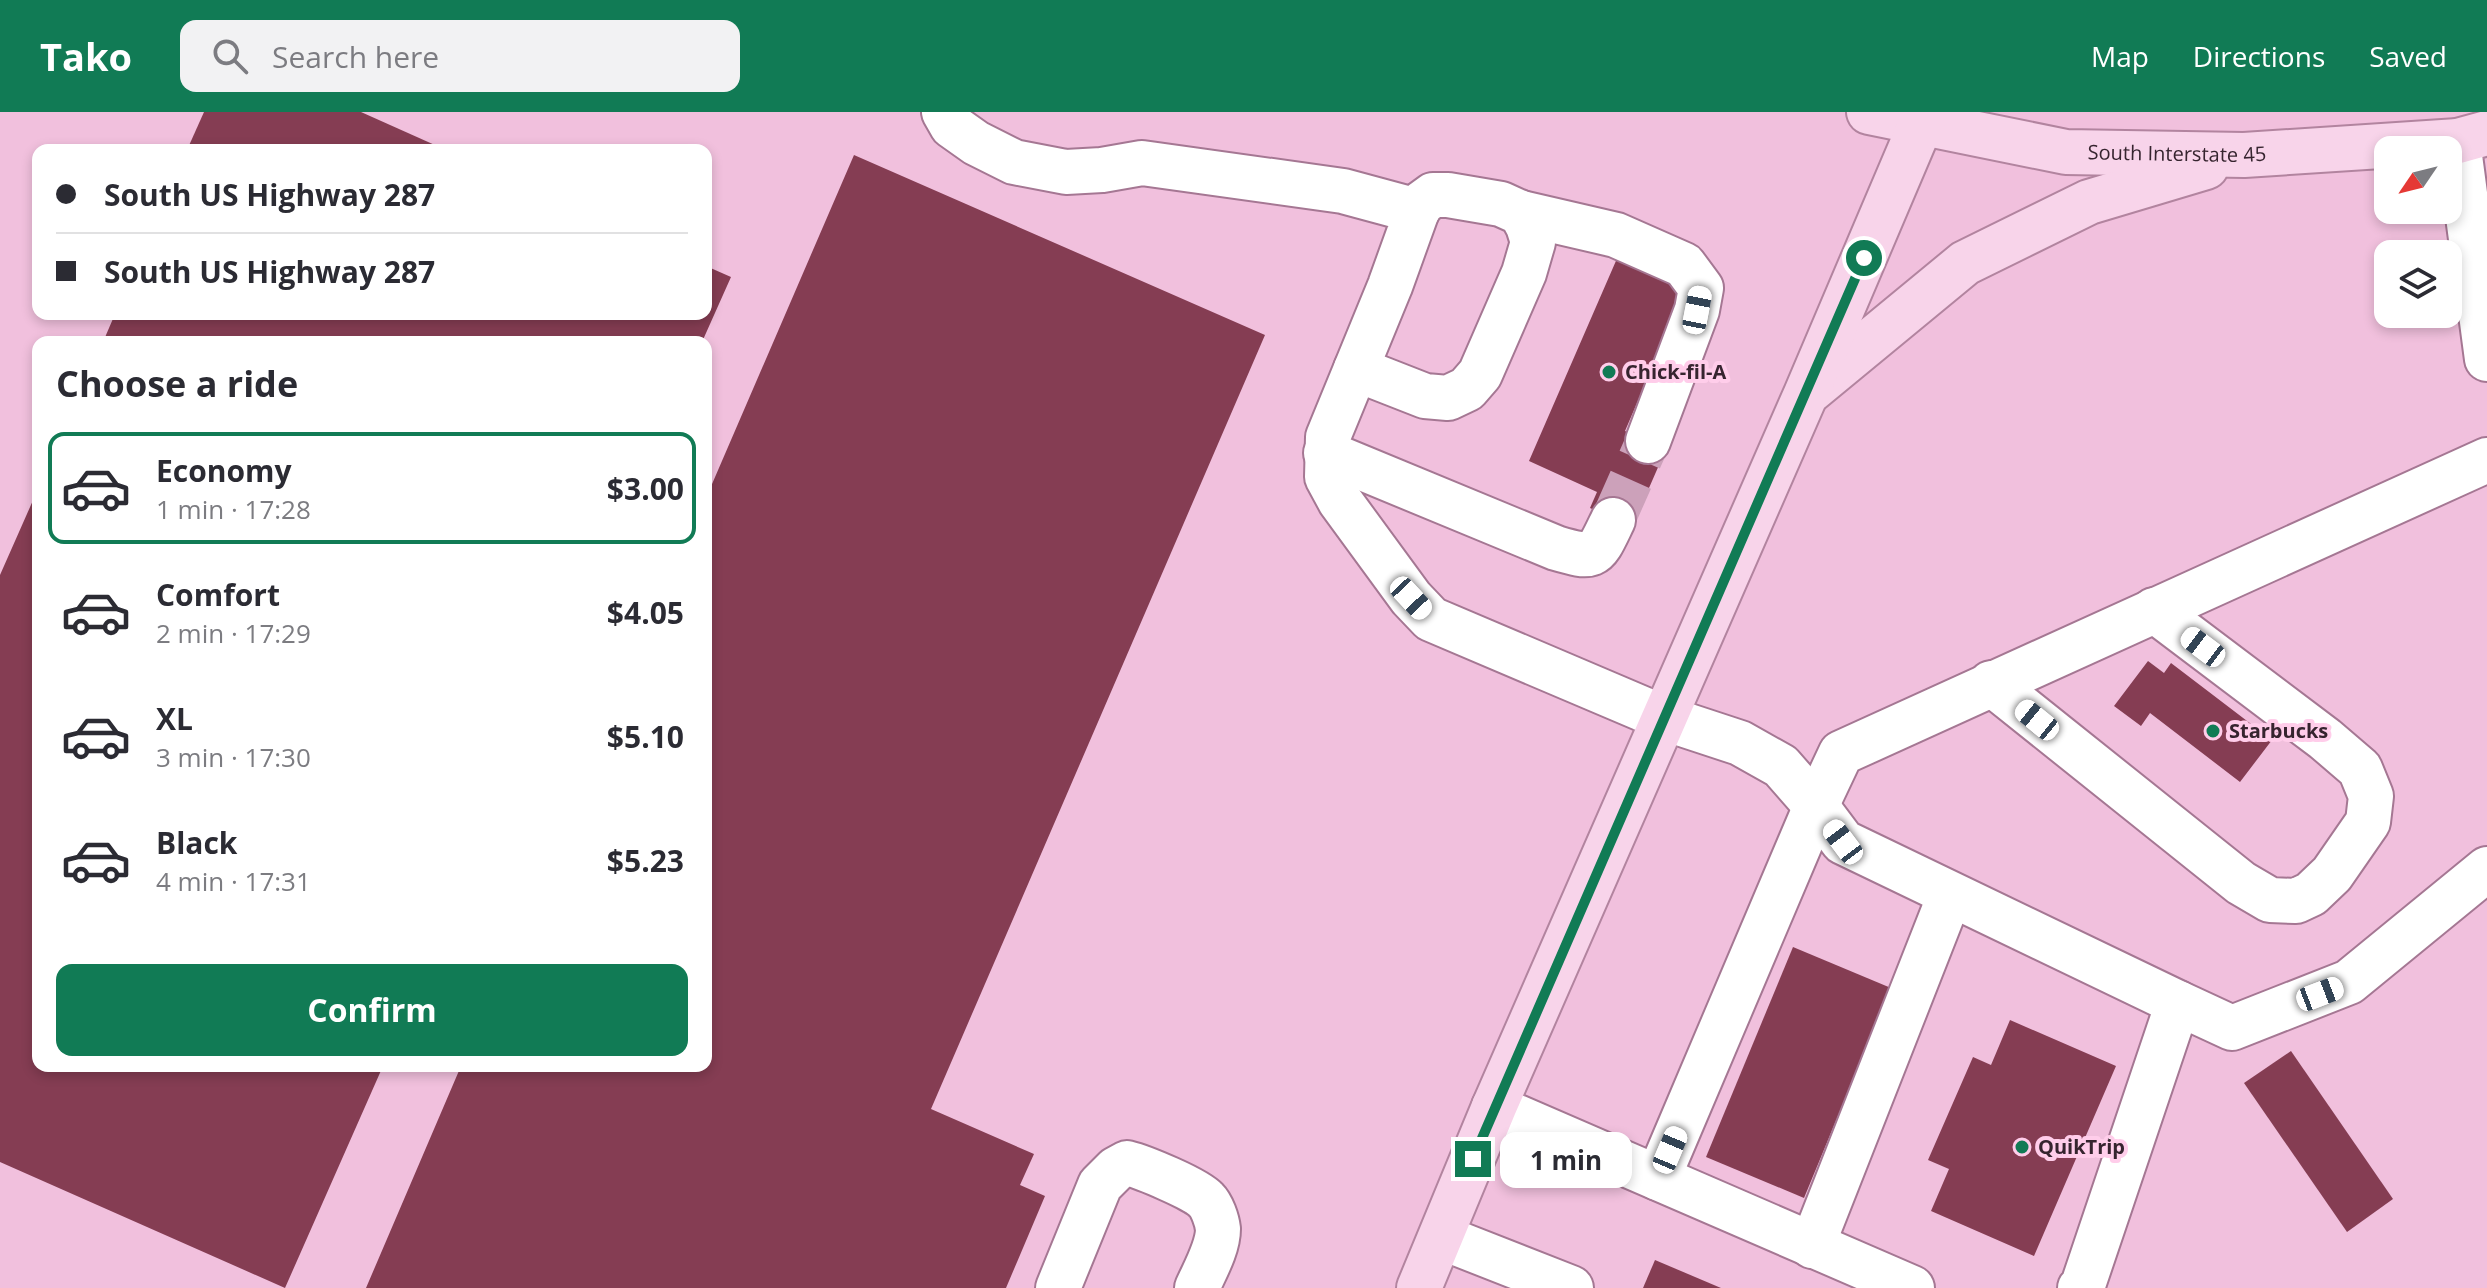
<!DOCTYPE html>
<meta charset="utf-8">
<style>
body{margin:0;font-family:"Open Sans",sans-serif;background:#f2f2f3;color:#2b2b33;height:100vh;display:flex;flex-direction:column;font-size:30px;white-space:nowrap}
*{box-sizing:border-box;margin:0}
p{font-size:26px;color:#7c7c81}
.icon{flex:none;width:44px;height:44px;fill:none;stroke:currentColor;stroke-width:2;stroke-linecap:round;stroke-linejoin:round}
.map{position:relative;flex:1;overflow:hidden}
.panel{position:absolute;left:32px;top:224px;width:680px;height:736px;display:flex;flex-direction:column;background:#fff;border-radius:16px;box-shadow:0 4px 12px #0003}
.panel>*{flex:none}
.guide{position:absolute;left:32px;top:32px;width:680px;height:176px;border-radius:16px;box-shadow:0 4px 12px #0003;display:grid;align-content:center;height:176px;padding:0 24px;background:#fff}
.needle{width:52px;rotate:235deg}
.buttons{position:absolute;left:2374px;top:24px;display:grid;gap:16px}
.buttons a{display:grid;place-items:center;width:88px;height:88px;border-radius:16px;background:#fff;box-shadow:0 4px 12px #0003;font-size:40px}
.end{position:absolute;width:36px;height:36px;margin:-18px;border:10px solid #117b55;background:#fff;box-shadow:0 0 0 4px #fff}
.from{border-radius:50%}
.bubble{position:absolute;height:56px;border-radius:16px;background:#fff;box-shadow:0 4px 12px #0003;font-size:26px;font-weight:700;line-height:56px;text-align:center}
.car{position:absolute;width:24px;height:48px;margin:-24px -12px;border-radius:10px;box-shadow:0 0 6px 2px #0007;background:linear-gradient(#fff 24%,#345 0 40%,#fff 0 76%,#345 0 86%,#fff 0)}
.guide b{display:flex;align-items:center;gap:28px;height:76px;font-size:30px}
.guide b+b{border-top:2px solid #e1e1e2}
.guide i{width:20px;height:20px;background:#2b2b33}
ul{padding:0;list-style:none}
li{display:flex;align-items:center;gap:24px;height:112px;margin:0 16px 12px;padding:0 8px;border:4px solid transparent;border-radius:16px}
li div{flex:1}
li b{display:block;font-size:30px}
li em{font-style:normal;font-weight:700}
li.on{border-color:#117b55}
li>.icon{width:72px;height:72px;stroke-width:1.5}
h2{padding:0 24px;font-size:36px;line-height:96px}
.primary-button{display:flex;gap:16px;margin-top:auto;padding:16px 24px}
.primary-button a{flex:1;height:92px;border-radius:16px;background:#117b55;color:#fff;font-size:32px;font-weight:700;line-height:92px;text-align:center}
header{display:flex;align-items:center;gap:48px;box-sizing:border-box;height:112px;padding:0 40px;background:#117b55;color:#fff}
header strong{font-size:38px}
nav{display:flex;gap:44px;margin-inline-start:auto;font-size:28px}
.search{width:560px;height:72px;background:#f2f2f3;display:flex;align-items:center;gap:20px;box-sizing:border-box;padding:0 28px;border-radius:16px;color:#7c7c81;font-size:30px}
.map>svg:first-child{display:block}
</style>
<header>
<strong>Tako</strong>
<div class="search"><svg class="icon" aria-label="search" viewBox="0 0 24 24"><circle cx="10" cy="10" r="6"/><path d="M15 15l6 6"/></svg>Search here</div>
<nav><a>Map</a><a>Directions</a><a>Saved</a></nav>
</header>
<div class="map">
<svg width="2487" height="1176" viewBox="0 0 2487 1176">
<rect width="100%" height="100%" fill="#f1c0dd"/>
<g fill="#853d53">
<polygon points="204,0 361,0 446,38 187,38"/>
<polygon points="854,43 1265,223 931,997 1034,1042 1020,1073 1045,1084 1006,1176 366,1176 461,954 706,954 706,386"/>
<polygon points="1622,135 1691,165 1625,319 1666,337 1632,415 1590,396 1597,380 1529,349"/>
<polygon points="706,154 731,165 702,230 103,230 115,202 706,202"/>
<polygon points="38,377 38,954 383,954 285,1176 0,1050 0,463"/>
<polygon points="2148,549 2164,561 2171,551 2272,628 2240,670 2150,601 2141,614 2114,594"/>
<polygon points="1793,835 1891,876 1804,1086 1706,1045"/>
<polygon points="2010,908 2116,954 2034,1144 1931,1099 1949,1057 1928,1048 1973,945 1991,953"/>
<polygon points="2291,939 2393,1087 2347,1120 2244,971"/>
<polygon points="1655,1148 1721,1176 1643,1176"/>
</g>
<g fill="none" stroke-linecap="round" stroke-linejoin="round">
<polyline stroke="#cca1ba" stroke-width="44" stroke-dasharray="44 22" stroke-linecap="butt" points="1613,408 1648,329"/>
<g stroke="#a57793" stroke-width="48">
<g id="minor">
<polyline points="944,0 952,14 976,31 1014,50 1066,60 1102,58 1142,51 1343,79 1417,99 1390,174 1328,325 1327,365 1340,389 1411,486 1431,507 1664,606 1740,631 1781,654 1816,694 1843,730 2178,891"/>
<polyline points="2458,29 2487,247"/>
<polyline points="1521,101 1616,123 1684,153 1701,176 1697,198 1648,329"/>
<polyline points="1356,257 1425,284 1448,286 1467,277 1480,262 1524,161 1533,130 1528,114 1521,101 1501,92 1448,83 1433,83 1422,91 1417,99"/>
<path d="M1326,341L1556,436C1597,448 1595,445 1613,408"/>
<polyline points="1991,571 2241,771 2270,788 2296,789 2311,782 2332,762 2368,710 2371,684 2360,657 2325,627 2154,498"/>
<polyline points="1494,995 1912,1176"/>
<polyline points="1658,1066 1816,694 1841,641 2487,348"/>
<polyline points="1441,1125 1571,1176"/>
<polyline points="1812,1134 1950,783"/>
<path d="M1058,1176L1100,1073L1116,1057L1127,1051C1143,1055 1196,1077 1206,1088C1212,1094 1217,1108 1218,1117C1218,1136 1205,1158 1197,1176"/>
<polyline points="2080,1176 2083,1173 2178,891 2232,916 2349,870 2487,757"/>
</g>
</g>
<g stroke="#b2849f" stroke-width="48">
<g id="major">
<path id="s1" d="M1869,0L2066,40L2244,43L2458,29L2487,21"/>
<polyline points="1811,278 1965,151 2089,90 2206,55"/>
<polyline points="1419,1176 1494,995 1806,282 1926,0"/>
</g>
</g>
<use href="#minor" stroke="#fff" stroke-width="44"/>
<use href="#major" stroke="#f8d4ea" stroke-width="44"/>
</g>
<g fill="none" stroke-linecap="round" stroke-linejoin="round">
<polyline stroke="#117b55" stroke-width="10" points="1473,1047 1864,146"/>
</g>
<g fill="#117b55" stroke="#ffcdea" stroke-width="3">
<circle cx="1609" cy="260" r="8"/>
<circle cx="2213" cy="619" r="8"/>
<circle cx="2022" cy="1035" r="8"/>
</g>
<g text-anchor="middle" stroke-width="8" stroke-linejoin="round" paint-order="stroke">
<g font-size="20" fill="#36242f" stroke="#ffcdea">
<text dy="7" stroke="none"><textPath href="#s1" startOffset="312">South Interstate 45</textPath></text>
</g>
<g font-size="20" font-weight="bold" fill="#36242f" stroke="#ffcdea" text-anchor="start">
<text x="1625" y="267">Chick-fil-A</text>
<text x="2229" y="626">Starbucks</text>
<text x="2038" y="1042">QuikTrip</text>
</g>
</g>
</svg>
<div class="buttons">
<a><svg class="needle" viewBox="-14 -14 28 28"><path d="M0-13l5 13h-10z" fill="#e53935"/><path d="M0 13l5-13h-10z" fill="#7c7c81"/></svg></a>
<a><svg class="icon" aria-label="layers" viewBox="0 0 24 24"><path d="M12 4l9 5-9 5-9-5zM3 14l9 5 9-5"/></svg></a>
</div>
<i class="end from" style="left:1864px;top:146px"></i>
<i class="end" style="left:1473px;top:1047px"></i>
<div class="bubble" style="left:1500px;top:1020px;width:132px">1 min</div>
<i class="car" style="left:1697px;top:198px;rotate:11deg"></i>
<i class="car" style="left:1411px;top:486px;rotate:137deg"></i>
<i class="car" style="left:2203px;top:535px;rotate:307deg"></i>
<i class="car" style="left:2037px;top:608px;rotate:309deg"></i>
<i class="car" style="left:1843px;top:730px;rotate:323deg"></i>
<i class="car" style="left:2320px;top:882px;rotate:69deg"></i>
<i class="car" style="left:1670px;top:1038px;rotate:23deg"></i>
<div class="guide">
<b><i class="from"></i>South US Highway 287</b>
<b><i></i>South US Highway 287</b>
</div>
<section class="panel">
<h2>Choose a ride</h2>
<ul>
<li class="on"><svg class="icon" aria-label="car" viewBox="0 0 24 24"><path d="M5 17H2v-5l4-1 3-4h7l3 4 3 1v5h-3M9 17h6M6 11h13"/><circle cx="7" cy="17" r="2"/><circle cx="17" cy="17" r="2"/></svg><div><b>Economy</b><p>1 min · 17:28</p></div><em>$3.00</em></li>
<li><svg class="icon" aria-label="car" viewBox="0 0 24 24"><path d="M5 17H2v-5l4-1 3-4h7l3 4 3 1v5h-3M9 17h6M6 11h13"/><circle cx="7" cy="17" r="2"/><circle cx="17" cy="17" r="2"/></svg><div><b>Comfort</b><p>2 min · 17:29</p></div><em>$4.05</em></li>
<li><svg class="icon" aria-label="car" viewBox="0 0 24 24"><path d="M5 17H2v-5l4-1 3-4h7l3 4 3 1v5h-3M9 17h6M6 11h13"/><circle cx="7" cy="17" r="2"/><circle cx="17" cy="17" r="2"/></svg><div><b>XL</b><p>3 min · 17:30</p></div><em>$5.10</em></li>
<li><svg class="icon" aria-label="car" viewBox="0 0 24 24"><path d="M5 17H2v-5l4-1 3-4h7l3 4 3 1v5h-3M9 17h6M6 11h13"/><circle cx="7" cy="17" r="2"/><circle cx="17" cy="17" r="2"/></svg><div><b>Black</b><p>4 min · 17:31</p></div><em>$5.23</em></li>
</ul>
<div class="primary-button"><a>Confirm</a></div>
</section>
</div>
